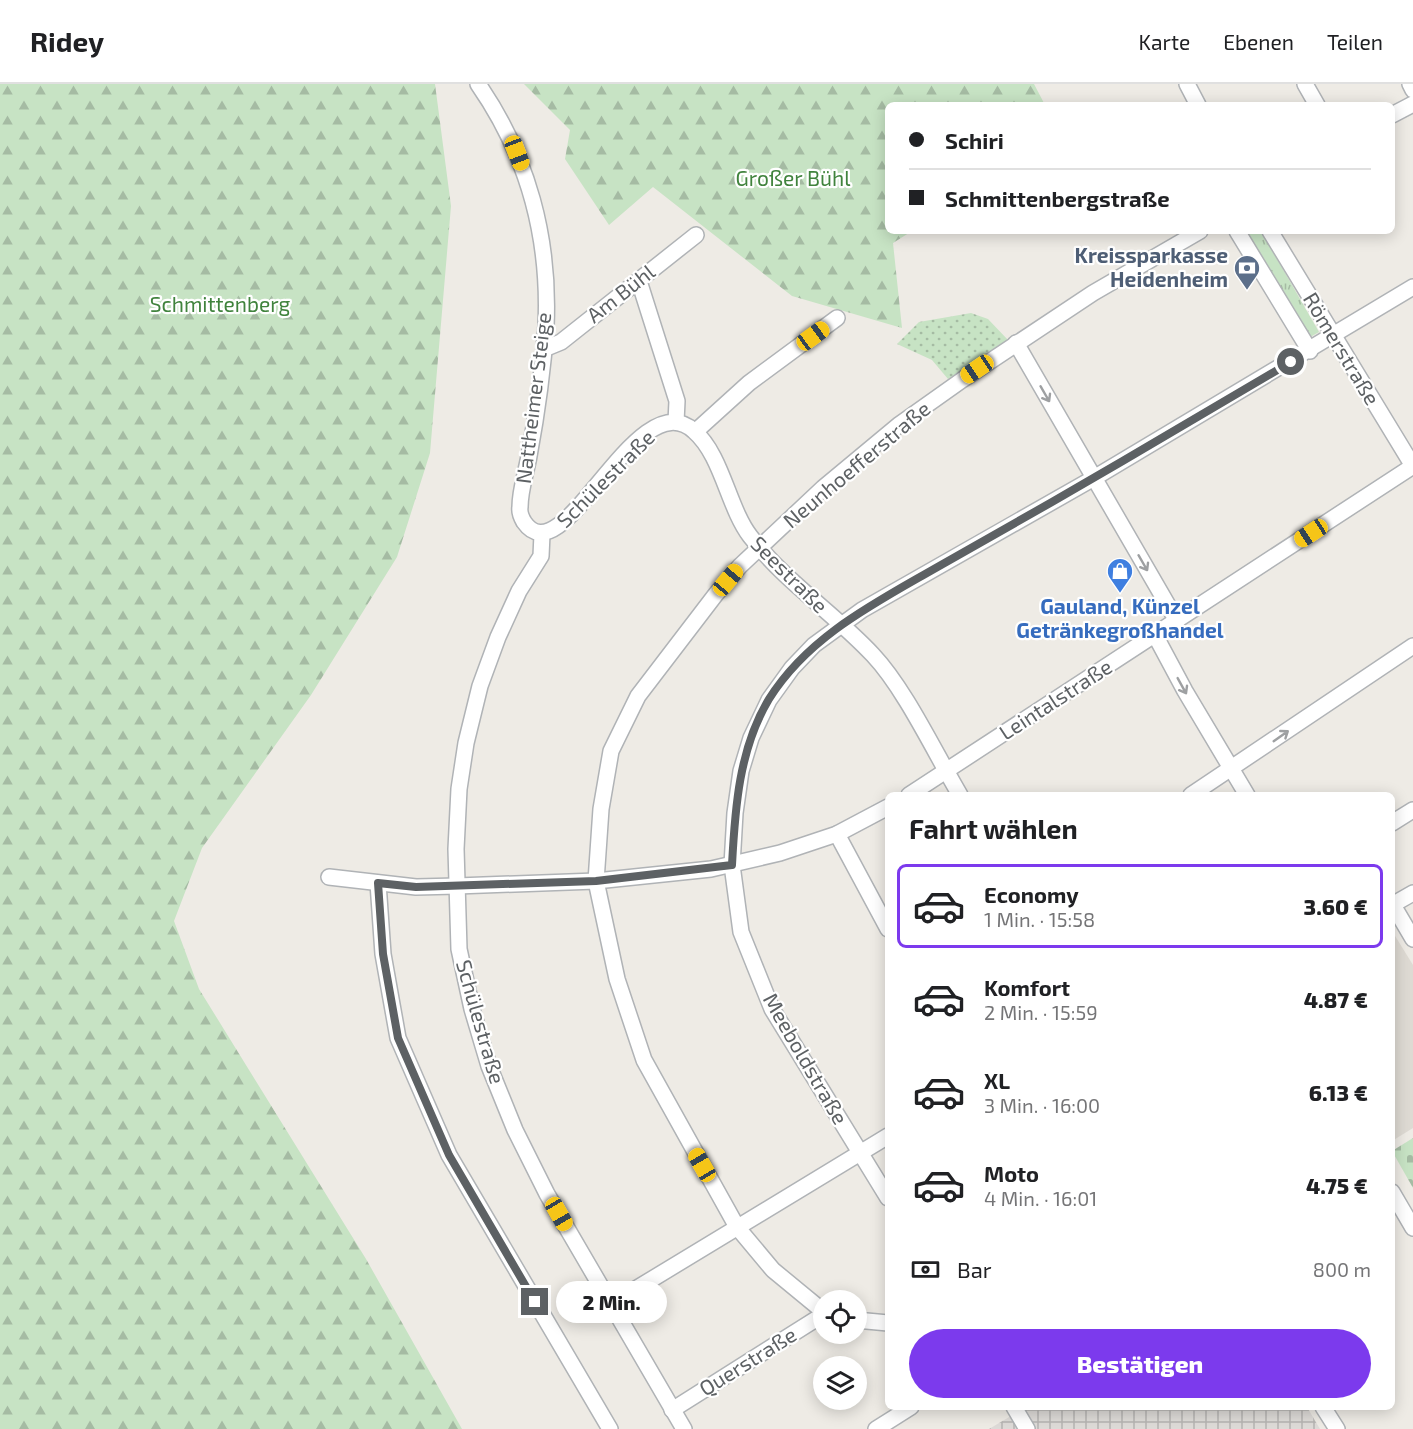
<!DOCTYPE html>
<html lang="de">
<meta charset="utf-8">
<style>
body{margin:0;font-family:"Exo 2",sans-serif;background:#f6f6f6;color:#202124;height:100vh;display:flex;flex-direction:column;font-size:22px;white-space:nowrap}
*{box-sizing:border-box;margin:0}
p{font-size:20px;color:#757577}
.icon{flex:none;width:33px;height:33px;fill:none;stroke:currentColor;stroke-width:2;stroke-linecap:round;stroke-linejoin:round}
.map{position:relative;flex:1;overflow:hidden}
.panel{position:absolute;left:885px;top:708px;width:510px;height:618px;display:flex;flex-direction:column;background:#fff;border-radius:9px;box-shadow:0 3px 15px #0003}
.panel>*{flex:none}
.top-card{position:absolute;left:885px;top:18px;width:510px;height:132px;border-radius:9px;box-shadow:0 3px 15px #0003;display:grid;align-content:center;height:132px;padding:0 24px;background:#fff}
.controls{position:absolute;left:813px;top:1206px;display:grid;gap:12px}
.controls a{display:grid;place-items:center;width:54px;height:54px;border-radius:50%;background:#fff;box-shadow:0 3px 15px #0003;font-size:30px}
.end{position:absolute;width:27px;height:27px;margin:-14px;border:8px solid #5d6164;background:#fff;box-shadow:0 0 0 3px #fff}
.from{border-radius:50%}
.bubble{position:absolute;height:42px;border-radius:21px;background:#fff;box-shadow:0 3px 15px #0003;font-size:20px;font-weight:800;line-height:42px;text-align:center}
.car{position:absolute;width:18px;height:36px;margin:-18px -9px;border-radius:8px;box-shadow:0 0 4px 2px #0007;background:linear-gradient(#f5c518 24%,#345 0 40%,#f5c518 0 76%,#345 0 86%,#f5c518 0)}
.top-card b{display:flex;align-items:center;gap:21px;height:57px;font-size:22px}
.top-card b+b{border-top:2px solid #e0e0e0}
.top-card i{width:15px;height:15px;background:#202124}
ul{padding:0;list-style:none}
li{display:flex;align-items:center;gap:18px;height:84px;margin:0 12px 9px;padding:0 12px;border:3px solid transparent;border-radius:9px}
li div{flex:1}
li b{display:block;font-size:22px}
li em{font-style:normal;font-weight:800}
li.selected{border-color:#7c3aed}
li>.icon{width:54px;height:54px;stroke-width:1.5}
h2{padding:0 24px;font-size:27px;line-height:72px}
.pay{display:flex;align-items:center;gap:15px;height:66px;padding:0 24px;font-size:22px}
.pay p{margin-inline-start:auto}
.cta{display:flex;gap:12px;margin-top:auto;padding:12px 24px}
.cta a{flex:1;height:69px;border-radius:36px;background:#7c3aed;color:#fff;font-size:24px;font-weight:800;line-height:69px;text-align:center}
header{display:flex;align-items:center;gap:36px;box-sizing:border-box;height:84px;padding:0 30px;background:#fff;border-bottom:2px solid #e0e0e0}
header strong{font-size:28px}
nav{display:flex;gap:33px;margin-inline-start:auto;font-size:21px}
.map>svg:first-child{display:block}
</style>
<header>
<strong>Ridey</strong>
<nav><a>Karte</a><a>Ebenen</a><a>Teilen</a></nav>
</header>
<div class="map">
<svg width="1413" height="1345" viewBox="0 0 1413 1345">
<defs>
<pattern id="industrial-grid" width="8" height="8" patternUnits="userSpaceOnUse" patternTransform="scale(1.5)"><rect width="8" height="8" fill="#dddad7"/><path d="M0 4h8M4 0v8" fill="none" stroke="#b6b4b2"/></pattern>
<pattern id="grass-tufts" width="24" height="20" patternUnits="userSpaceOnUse" patternTransform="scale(1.5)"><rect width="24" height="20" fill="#c7e3c4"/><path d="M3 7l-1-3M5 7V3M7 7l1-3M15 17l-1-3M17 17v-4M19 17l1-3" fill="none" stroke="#a5bba3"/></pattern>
<pattern id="forest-firs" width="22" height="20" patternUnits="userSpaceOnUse" patternTransform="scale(1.5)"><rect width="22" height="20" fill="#c7e3c4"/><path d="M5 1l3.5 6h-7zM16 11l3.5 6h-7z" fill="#a5bba3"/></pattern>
<pattern id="cemetery-stones" width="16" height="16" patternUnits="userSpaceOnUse" patternTransform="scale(1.5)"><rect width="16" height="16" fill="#c7e3c4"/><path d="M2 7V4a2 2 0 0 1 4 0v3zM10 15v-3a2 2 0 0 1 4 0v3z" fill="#a5bba3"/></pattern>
<pattern id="park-dots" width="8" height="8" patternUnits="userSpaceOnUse" patternTransform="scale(1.5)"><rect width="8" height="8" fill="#c7e3c4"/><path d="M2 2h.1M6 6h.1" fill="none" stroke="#a5bba3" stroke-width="1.8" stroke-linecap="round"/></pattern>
</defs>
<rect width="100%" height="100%" fill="#eeebe5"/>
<polygon fill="url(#industrial-grid)" points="1026,1323 1307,1323 1320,1345 989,1345"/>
<polygon fill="#dedad3" points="1392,847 1413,881 1413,1044 1392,1057"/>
<polygon fill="url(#grass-tufts)" points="1241,147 1261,147 1319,248 1305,256"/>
<g fill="url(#forest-firs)">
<polygon points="0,0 435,0 451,122 430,369 397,473 311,611 202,764 174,837 199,905 366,1175 462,1345 0,1345"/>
<polygon points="524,0 1034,0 1045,21 888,21 888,147 912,147 893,159 902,244 792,212 653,103 609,141 565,75 570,46"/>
</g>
<polygon fill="url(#cemetery-stones)" points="1413,1054 1413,1104 1392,1067"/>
<polygon fill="url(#park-dots)" points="971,229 988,235 1008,256 948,295 932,276 897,260 919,238"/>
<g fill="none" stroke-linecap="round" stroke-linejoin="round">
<g stroke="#b0b3b6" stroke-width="18">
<g id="minor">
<path d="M478,0C528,72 550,155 546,242C543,285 537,329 529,372C526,389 520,406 520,423C519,429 521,433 524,438C564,496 636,295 694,347C722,371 728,423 750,452C786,499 834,529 873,571C905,605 935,669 960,711"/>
<polyline points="1187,0 1198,21"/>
<polyline points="1305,0 1317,21"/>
<polyline points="1410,0 1413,6"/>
<polyline points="1392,31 1413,20"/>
<polyline points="1237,147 1310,267"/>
<polyline points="1270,147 1413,382"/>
<polyline points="639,197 677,317 676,338"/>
<polyline points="1016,259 1177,537"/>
<polyline points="544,265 561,258 696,151"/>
<polyline points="696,347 749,299 837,234"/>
<polyline points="542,450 541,472 519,507 498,553 480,602 466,659 459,705 456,765 459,865 472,925 489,982 515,1046 547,1110 684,1345"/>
<polyline points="1155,551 1185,607 1247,711"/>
<polyline points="909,711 1413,382"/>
<polyline points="1191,711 1413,562"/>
<polyline points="1392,739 1413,726"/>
<polyline points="837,750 888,845"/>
<polyline points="329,793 416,803 457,802 596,797 711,785 780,769 837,750 888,723"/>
<polyline points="378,799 383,870 398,954 449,1071 610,1345"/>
<polyline points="1392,821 1413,809"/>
<polyline points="1393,821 1413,855"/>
<polyline points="1392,1108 1413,1144"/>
<polyline points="888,1114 772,925 741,848 732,781 735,729 741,687 751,654 769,616 792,584 814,561 862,526 1094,394 1413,203"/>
<polyline points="611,1220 888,1052"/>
<polyline points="824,1228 773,1186 737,1143 644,976 617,895 596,797 601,725 611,667 638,612 716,510 740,482 823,404 900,340 962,296 1093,209 1200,147"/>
<polyline points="856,1236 888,1239"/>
<polyline points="1014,1323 1027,1345"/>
<polyline points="1323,1323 1337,1345"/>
<polyline points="672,1326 824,1230"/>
<polyline points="876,1345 911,1323"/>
</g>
</g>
<use href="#minor" stroke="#fff" stroke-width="15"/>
</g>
<defs><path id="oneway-shaft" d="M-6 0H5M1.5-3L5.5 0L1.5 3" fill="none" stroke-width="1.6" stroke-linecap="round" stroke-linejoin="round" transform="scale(1.5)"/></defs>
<g stroke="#9ea0a2">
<use href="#oneway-shaft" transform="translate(1045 310) rotate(60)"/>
<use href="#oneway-shaft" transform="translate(1143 479) rotate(60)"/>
<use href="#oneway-shaft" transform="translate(1182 602) rotate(61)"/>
<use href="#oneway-shaft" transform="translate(1281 652) rotate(-35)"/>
</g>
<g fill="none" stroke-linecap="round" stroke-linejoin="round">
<path stroke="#5d6164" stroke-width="8" d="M535,1218L449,1071L398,954L383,870L378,799L416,803L596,797L732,781C735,724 739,665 769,615C808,553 873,520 934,485C974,462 1013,440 1052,418C1132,372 1211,325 1291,278"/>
</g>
<defs>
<g id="bank-pin" transform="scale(1.35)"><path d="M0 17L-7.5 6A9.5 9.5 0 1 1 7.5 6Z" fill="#5c6f8a" stroke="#fff"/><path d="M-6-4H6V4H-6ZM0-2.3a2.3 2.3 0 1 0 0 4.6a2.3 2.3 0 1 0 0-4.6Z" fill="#fff"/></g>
<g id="shop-pin" transform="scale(1.35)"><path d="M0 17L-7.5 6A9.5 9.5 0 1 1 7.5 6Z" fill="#3f7fe0" stroke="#fff"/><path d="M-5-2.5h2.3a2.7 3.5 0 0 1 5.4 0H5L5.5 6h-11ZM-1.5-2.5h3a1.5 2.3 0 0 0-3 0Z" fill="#fff"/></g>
</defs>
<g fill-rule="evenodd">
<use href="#bank-pin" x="1247" y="184"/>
<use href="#shop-pin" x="1120" y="487"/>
</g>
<g text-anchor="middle" stroke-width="4.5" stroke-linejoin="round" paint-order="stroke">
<g font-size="21" fill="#40833d" stroke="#fff">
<text x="793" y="102">Großer Bühl</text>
<text x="220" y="228">Schmittenberg</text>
</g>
<g font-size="21" font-weight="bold" fill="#4e5e75" stroke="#fff" text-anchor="end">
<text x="1228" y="179">Kreissparkasse<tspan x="1228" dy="24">Heidenheim</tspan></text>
</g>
<g font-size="21" fill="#5d6164" stroke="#fff">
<text transform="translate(621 210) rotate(-38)" y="7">Am Bühl</text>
<text transform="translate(1341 265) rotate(59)" y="7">Römerstraße</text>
<text transform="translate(534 314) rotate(-83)" y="7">Nattheimer Steige</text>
<text transform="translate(857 381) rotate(-40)" y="7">Neunhoefferstraße</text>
<text transform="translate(606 395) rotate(-45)" y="7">Schülestraße</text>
<text transform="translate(789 491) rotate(45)" y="7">Seestraße</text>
<text transform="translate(1056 616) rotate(-33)" y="7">Leintalstraße</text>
<text transform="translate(480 938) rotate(74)" y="7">Schülestraße</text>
<text transform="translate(805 975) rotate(60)" y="7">Meeboldstraße</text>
<text transform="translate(748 1278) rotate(-32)" y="7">Querstraße</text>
</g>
<g font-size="21" font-weight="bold" fill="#366cbe" stroke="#fff">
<text x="1120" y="530">Gauland, Künzel<tspan x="1120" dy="24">Getränkegroßhandel</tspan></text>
</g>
</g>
</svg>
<div class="controls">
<a><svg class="icon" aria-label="locate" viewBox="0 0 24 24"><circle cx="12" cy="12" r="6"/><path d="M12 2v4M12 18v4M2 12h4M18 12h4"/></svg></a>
<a><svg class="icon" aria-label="layers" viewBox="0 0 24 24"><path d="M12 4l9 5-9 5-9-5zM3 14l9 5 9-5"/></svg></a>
</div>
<i class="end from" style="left:1291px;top:278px"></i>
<i class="end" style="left:535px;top:1218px"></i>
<div class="bubble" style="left:556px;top:1197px;width:111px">2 Min.</div>
<i class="car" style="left:517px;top:69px;rotate:159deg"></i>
<i class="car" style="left:813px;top:252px;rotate:54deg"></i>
<i class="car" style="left:977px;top:285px;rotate:236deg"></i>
<i class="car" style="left:1311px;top:449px;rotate:237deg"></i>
<i class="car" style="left:728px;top:496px;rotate:40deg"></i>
<i class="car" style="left:702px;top:1081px;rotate:330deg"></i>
<i class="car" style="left:559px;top:1130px;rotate:150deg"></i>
<div class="top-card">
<b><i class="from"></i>Schiri</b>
<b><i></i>Schmittenbergstraße</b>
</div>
<section class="panel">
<h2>Fahrt wählen</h2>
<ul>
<li class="selected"><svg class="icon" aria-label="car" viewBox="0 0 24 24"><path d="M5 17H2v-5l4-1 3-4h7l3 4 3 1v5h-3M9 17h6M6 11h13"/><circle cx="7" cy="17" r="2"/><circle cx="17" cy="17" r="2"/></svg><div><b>Economy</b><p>1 Min. · 15:58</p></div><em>3.60 €</em></li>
<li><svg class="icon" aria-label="car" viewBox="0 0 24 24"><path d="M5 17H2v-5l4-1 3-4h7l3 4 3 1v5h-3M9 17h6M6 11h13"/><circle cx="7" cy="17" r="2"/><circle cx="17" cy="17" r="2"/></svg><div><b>Komfort</b><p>2 Min. · 15:59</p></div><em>4.87 €</em></li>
<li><svg class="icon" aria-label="car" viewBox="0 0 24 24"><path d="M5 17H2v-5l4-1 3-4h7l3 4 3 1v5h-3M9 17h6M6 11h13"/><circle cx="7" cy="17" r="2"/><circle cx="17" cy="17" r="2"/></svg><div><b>XL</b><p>3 Min. · 16:00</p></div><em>6.13 €</em></li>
<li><svg class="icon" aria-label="car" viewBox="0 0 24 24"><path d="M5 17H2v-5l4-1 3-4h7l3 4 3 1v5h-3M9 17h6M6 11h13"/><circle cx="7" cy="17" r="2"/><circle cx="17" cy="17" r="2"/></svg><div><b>Moto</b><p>4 Min. · 16:01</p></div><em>4.75 €</em></li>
</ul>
<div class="pay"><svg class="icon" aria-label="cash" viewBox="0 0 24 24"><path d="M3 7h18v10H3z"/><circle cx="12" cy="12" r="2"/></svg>Bar<p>800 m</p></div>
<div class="cta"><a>Bestätigen</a></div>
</section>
</div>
